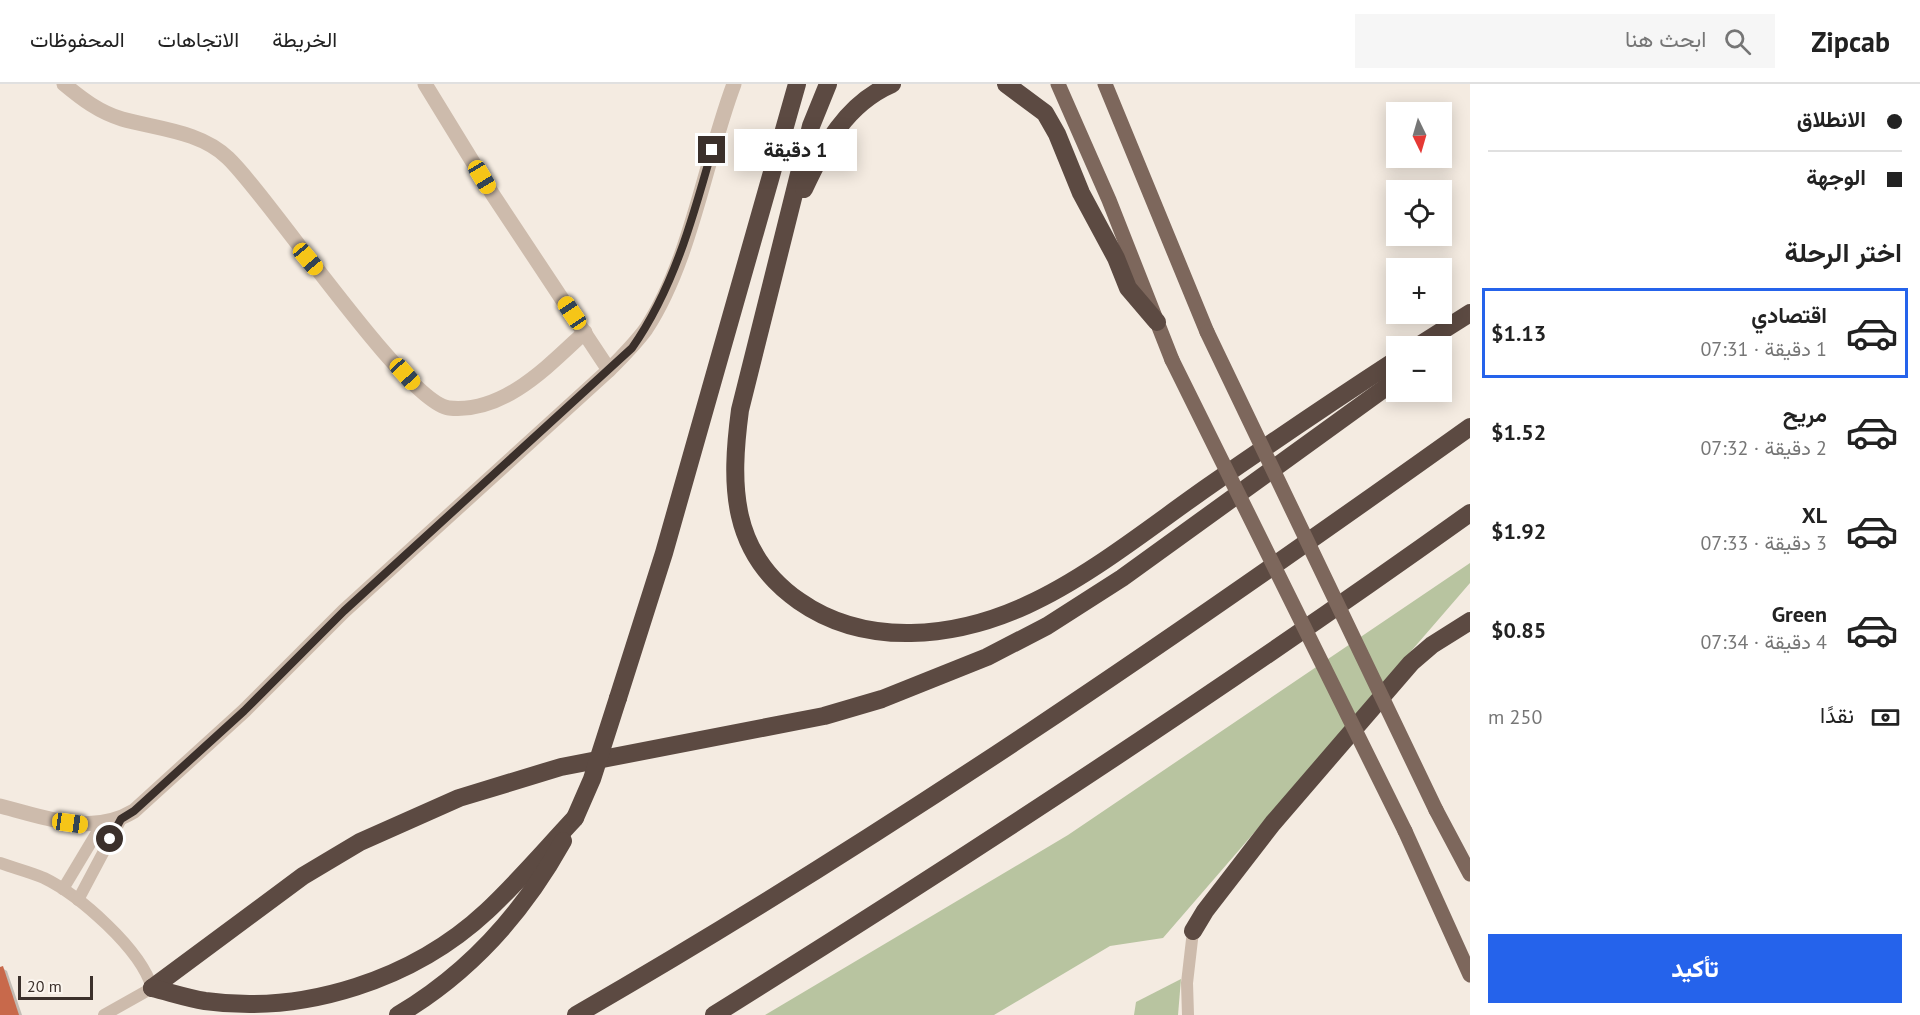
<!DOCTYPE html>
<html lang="ar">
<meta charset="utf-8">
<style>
body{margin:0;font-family:"PT Sans",Vazirmatn,sans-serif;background:#f6f6f6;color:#222;direction:rtl;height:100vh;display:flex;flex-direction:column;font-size:22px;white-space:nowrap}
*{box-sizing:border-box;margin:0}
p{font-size:20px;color:#767676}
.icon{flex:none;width:33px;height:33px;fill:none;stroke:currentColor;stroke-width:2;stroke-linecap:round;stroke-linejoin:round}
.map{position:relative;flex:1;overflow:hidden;direction:ltr}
.panel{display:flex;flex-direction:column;background:#fff;width:450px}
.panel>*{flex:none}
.banner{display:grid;align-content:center;height:132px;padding:0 18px;background:#fff}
.needle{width:39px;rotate:175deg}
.tools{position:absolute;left:1386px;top:18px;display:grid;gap:12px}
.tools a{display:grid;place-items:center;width:66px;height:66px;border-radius:0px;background:#fff;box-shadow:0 3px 15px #0003;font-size:30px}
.scale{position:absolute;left:18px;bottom:15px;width:75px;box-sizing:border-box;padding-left:6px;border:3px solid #3b302b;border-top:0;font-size:16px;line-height:21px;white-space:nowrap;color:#3b302b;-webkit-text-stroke:4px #fbf5ee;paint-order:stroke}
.end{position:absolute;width:27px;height:27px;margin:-14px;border:8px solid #3b302b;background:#fff;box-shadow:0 0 0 3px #fff}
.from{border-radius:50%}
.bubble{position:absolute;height:42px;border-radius:0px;background:#fff;box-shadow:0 3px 15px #0003;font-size:20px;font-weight:800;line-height:42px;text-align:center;direction:rtl}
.car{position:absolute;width:18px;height:36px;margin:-18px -9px;border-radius:8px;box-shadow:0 0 4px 2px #0007;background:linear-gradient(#f5c518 24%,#345 0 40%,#f5c518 0 76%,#345 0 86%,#f5c518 0)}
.banner b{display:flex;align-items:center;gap:21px;height:57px;font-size:22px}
.banner b+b{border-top:2px solid #e0e0e0}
.banner i{width:15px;height:15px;background:#222}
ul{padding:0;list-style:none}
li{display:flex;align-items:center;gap:18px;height:90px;margin:0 12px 9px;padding:0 6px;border:3px solid transparent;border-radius:0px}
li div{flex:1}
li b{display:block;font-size:22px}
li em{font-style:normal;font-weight:800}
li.current{border-color:#2563eb}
li>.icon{width:54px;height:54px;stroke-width:1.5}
h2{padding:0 18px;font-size:27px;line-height:72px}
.pay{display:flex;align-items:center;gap:15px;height:66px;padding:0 18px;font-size:22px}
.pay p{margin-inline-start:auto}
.button{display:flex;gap:12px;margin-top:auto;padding:12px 18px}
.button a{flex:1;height:69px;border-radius:0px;background:#2563eb;color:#fff;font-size:24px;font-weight:800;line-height:69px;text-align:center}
header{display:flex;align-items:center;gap:36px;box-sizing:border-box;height:84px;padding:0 30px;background:#fff;border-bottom:2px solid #e0e0e0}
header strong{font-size:28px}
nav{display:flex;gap:33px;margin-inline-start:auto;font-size:21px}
.search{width:420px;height:54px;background:#f6f6f6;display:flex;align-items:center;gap:15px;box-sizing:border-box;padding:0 21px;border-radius:0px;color:#767676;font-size:22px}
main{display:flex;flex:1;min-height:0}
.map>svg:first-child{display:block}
</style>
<header>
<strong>Zipcab</strong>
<div class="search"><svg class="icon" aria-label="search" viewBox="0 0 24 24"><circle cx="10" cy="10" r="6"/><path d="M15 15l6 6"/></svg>ابحث هنا</div>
<nav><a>الخريطة</a><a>الاتجاهات</a><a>المحفوظات</a></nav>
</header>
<main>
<section class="panel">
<div class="banner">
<b><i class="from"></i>الانطلاق</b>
<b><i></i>الوجهة</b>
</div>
<h2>اختر الرحلة</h2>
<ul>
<li class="current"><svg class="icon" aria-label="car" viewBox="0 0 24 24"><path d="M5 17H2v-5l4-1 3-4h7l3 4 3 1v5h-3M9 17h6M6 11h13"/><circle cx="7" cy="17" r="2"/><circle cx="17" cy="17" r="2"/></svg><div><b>اقتصادي</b><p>1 دقيقة · 07:31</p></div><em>$1.13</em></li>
<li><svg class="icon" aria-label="car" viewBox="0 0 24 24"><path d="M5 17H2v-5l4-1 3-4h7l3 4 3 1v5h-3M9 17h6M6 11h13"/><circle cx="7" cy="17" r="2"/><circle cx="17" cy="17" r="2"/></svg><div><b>مريح</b><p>2 دقيقة · 07:32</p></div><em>$1.52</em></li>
<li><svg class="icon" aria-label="car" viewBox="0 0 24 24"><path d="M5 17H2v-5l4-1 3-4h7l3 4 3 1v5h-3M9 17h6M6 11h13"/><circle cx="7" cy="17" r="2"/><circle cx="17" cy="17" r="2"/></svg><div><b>XL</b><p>3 دقيقة · 07:33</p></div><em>$1.92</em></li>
<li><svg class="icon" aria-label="car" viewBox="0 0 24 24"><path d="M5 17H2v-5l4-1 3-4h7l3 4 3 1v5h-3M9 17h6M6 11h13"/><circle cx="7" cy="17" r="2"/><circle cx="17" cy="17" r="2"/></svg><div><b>Green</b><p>4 دقيقة · 07:34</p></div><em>$0.85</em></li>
</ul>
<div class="pay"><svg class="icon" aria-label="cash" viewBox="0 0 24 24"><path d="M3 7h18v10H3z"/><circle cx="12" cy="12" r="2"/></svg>نقدًا<p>250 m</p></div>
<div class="button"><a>تأكيد</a></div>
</section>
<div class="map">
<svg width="1470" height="931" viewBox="0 0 1470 931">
<rect width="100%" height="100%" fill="#f4ebe1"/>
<g fill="#b8c4a0">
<polygon points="1470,479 1470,499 1163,854 1110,862 994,931 765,931 1068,751"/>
<polygon points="1181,895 1178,931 1134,931 1136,918"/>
</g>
<polygon fill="#0003" points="2,884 7,887 22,931 0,931 0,885"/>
<polygon fill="#c8694b" points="3,882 19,931 0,931 0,883"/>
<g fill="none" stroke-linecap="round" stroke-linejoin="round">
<g stroke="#cdbbac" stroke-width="12">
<path d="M0,779C14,784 30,788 44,794C79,811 141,865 152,904L104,931"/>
<polyline points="63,805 102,740"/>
<polyline points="78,816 121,735"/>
<polyline points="1188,931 1187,899 1193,847"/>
</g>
<g stroke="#cdbbac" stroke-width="15">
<path d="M64,0C82,15 99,28 122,35C157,45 200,47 228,74C270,114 406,319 449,324C504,330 549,281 585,248"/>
<polyline points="425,0 493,111 609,286"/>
<path d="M0,722C44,733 91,753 134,727L244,627L344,527L609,286C622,273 635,260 646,245C691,176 705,77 734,0"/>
</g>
<g stroke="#7d675c" stroke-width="15">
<polyline points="1058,0 1109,116 1172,276"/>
<polyline points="1105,0 1207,248"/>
<polyline points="1436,726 1470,790"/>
<polyline points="1405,747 1470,891"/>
</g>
<g stroke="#5c4a42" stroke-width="18">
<path d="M828,0L811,42L740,326C730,401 730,469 799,517C866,564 955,554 1027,521C1089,493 1153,441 1209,402C1271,359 1333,317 1396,276"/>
<polyline points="1006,0 1045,29 1057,50 1081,109 1116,174 1128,204 1157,238"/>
<path d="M804,105C824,62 846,20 892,0"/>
<polyline points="1418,262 1470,229"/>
<polyline points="618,614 664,469 797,0"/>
<polyline points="1193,847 1205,827 1273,739 1411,579 1432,561 1470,537"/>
<polyline points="152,904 303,792 360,758 459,714 561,683 824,632 882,615 987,573 1047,542 1122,494 1396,296"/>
<path d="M152,904C169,908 187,914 205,917C305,931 414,895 487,827C518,798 546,765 575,734"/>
<path d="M398,931C469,889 523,829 563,757"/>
<path d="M576,931C885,753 1180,550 1470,343"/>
<path d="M714,931C970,771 1224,605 1470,429"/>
</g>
<g stroke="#7d675c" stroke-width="15">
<polyline points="1207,248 1436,726"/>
<polyline points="1172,276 1405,747"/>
</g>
<polyline stroke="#5c4a42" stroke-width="18" points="575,734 592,695 618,614"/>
</g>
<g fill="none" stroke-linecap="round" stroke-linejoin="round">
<path stroke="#3b302b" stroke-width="8" d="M110,755L121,735L134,727L244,627L344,527L632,264C673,206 693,134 712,66"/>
</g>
</svg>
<div class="tools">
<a><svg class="needle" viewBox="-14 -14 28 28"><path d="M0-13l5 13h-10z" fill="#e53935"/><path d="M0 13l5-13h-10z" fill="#767676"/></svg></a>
<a><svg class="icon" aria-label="locate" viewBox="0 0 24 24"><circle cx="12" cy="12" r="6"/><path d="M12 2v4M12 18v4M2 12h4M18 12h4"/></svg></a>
<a>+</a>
<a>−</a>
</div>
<div class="scale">20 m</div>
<i class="end from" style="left:110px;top:755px"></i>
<i class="end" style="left:712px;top:66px"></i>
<div class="bubble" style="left:734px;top:45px;width:123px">1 دقيقة</div>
<i class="car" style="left:482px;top:93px;rotate:149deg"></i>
<i class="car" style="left:308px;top:175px;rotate:140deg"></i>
<i class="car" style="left:572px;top:229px;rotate:326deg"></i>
<i class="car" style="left:405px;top:290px;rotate:138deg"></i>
<i class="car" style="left:70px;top:739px;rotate:98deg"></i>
</div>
</main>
